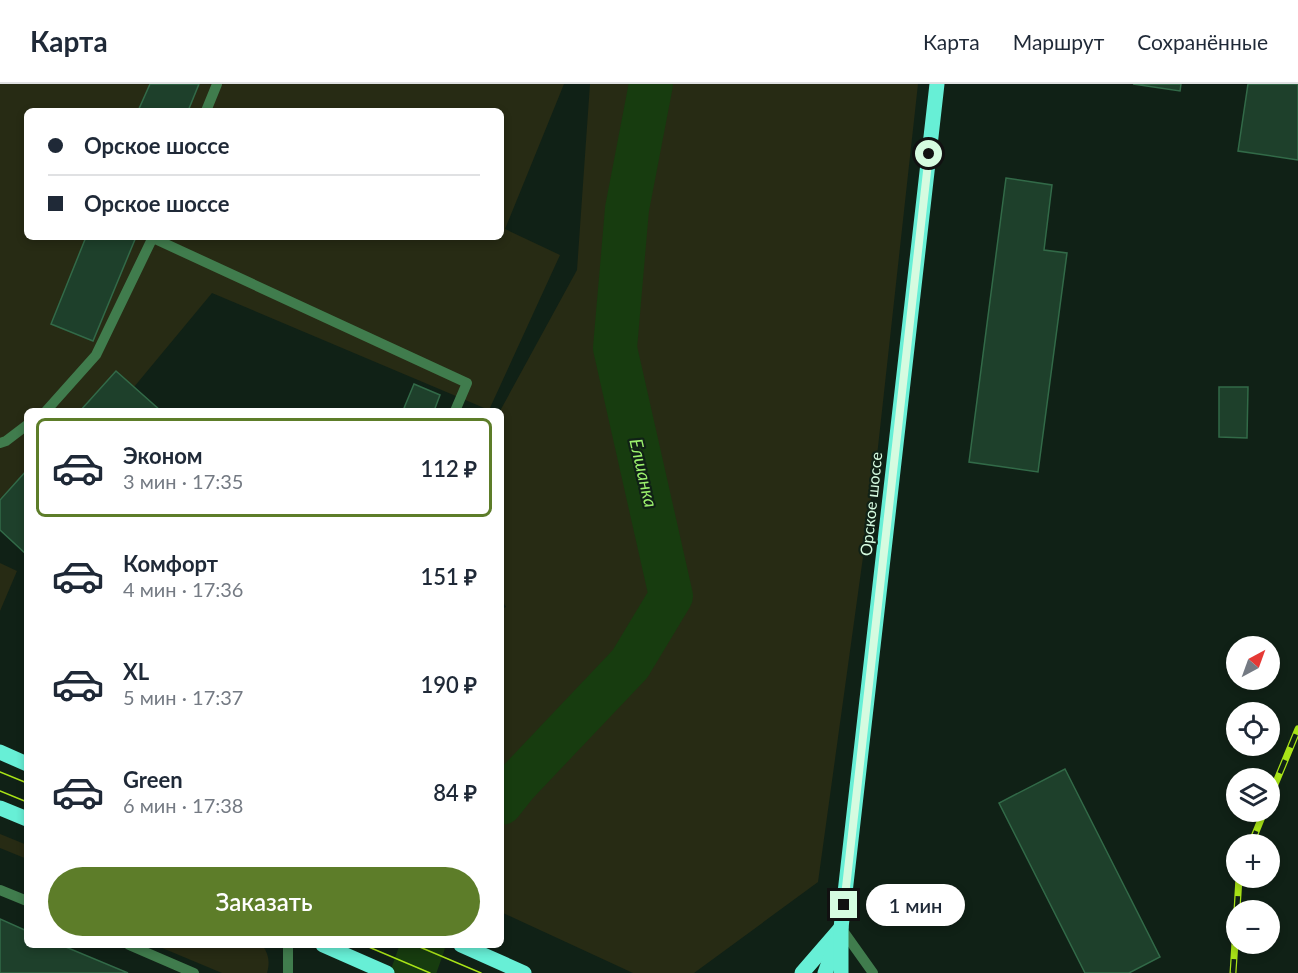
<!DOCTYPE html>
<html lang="ru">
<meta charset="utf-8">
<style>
body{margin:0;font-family:Lato,sans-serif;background:#f2f2f3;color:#1f2937;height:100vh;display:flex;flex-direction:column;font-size:22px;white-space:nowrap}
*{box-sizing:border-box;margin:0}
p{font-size:20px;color:#747a83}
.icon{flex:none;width:33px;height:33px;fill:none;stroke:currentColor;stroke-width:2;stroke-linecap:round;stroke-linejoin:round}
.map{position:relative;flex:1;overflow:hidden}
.panel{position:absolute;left:24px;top:324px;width:480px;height:540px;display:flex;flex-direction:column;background:#fff;border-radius:9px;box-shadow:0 3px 9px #0003}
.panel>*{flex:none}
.guide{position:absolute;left:24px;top:24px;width:480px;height:132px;border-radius:9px;box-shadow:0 3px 9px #0003;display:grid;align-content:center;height:132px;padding:0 24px;background:#fff}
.needle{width:39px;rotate:41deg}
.buttons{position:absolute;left:1226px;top:552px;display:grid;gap:12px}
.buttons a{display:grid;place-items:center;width:54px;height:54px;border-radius:50%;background:#fff;box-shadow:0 3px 9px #0003;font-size:30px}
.end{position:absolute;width:27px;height:27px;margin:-14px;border:8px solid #d5fbe0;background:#111;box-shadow:0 0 0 3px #111}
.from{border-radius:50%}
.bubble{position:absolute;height:42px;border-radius:21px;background:#fff;box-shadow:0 3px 9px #0003;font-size:20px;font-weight:600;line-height:42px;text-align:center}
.guide b{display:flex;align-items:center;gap:21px;height:57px;font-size:22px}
.guide b+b{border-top:2px solid #e0e1e3}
.guide i{width:15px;height:15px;background:#1f2937}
ul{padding:10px 0 0;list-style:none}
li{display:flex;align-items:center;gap:18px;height:99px;margin:0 12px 9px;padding:0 12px;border:3px solid transparent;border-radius:9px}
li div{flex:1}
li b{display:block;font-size:22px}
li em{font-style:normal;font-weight:600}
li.active{border-color:#5d7d29}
li>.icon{width:54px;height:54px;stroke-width:1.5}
.cta{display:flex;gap:12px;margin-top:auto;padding:12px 24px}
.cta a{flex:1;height:69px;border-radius:36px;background:#5d7d29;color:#fff;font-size:24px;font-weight:600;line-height:69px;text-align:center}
header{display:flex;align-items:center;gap:36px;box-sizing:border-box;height:84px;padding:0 30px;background:#fff;border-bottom:2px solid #e0e1e3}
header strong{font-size:28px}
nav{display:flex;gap:33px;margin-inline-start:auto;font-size:21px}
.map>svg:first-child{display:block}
</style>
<header>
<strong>Карта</strong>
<nav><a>Карта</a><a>Маршрут</a><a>Сохранённые</a></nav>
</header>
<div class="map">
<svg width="1298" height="889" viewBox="0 0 1298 889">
<rect width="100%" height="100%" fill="#102116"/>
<g fill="#272b14" fill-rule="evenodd">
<path d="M0,0H564L505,145L560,171L489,326L212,209L134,303L116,287L80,327H27V386L0,416ZM27,27H501V153H27Z"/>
<polygon points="590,0 918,0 877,372 818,798 694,889 633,889 501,828 501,525 506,523 501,515 501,327 500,327 577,186"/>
<polygon points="0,479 17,487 0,527"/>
<polygon points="0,750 27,761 27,775 0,764"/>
<path d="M155,861H262C269,870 270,878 267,889H222Z"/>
</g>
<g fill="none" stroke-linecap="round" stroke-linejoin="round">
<g stroke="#173c0f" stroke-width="44">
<polyline points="501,719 516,700 630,580 671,512 615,264 627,125 651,0"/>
<polyline points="413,889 423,861"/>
</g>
</g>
<g fill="#1e402b" stroke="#326a48" stroke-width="1.5">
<polygon points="150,0 199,0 188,27 138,27"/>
<polygon points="1133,0 1181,0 1180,7"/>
<polygon points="1248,0 1298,0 1298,76 1238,67"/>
<polygon points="1006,94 1052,101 1044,166 1067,169 1038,388 969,378"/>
<polygon points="86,153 136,153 93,257 51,240"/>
<polygon points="116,287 161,327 80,327"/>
<polygon points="414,300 440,311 434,327 411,327 404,324"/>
<polygon points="1219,303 1248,303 1247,354 1219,353"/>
<polygon points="27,386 27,471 0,446 0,416"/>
<polygon points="1065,685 1160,873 1129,889 1085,889 999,719"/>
<polygon points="0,835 27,847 27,861 61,861 128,889 0,889"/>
</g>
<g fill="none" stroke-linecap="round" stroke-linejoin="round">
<g stroke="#407c4d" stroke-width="10">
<polyline points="206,27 217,0"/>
<polyline points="153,154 467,299 455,327"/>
<polyline points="46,327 96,271 153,153"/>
<polyline points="0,359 6,357 27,341"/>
<polyline points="0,806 27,817"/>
<polyline points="841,844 873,889"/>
<polyline points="129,861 194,889"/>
<polyline points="288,889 288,861"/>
</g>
<g stroke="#67efd6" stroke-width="15">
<polyline points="0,668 27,680"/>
<polyline points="0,724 27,735"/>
<polyline points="323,861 387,889"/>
<polyline points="461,861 524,889"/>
<polyline points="802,889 841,844"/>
<polyline points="825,889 837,856"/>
<polyline points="841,889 841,844 937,0"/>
</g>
<g stroke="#a9e417" stroke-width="1.5">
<polyline points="0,688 27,699"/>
<polyline points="0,707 27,718"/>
<polyline points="364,861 430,889"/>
<polyline points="415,861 481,889"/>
</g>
<g stroke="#a9e417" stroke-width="7">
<g id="rail">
<polyline points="1269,715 1298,645"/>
<polyline points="1251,760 1264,728"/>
<polyline points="1237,826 1239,794"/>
<polyline points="1233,889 1236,843"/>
</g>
</g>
<use href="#rail" stroke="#102116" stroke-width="4.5" stroke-dasharray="14" stroke-linecap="butt"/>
</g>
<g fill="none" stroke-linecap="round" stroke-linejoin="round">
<polyline stroke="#d5fbe0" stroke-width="8" points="844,821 929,70"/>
</g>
<g text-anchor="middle" stroke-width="4.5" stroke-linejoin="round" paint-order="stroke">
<g font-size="16" fill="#d5fbe0" stroke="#102116">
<text transform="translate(871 420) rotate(-84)" y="6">Орское шоссе</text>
</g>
<g font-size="18" font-style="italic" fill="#9bf06d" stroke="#102116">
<text transform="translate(643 389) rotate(77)" y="6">Елшанка</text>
</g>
</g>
</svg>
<div class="buttons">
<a><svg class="needle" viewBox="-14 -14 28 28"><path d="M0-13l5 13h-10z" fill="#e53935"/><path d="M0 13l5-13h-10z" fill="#747a83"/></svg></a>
<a><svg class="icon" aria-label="locate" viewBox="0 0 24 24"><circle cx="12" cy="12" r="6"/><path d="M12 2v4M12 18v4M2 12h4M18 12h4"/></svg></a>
<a><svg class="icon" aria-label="layers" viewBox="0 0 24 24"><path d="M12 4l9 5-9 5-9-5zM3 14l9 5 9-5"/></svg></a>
<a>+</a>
<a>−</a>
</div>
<i class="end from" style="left:929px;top:70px"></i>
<i class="end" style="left:844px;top:821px"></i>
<div class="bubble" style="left:866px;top:800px;width:99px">1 мин</div>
<div class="guide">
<b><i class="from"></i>Орское шоссе</b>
<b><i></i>Орское шоссе</b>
</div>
<section class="panel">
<ul>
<li class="active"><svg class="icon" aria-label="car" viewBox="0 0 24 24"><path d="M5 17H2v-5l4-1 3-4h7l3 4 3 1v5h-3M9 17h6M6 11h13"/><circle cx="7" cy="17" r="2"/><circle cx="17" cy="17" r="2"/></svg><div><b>Эконом</b><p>3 мин · 17:35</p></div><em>112 ₽</em></li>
<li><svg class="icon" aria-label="car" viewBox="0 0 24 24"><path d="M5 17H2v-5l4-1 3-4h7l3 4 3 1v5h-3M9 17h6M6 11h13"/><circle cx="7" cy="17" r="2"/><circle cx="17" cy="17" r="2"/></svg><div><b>Комфорт</b><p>4 мин · 17:36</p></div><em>151 ₽</em></li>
<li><svg class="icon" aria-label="car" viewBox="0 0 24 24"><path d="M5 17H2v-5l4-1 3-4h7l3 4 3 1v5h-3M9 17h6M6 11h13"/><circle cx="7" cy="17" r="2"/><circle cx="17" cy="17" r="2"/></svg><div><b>XL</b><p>5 мин · 17:37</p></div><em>190 ₽</em></li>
<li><svg class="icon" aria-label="car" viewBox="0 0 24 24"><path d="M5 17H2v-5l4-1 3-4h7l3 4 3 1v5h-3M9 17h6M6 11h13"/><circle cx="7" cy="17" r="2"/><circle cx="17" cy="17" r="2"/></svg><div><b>Green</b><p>6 мин · 17:38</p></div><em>84 ₽</em></li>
</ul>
<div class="cta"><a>Заказать</a></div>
</section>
</div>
